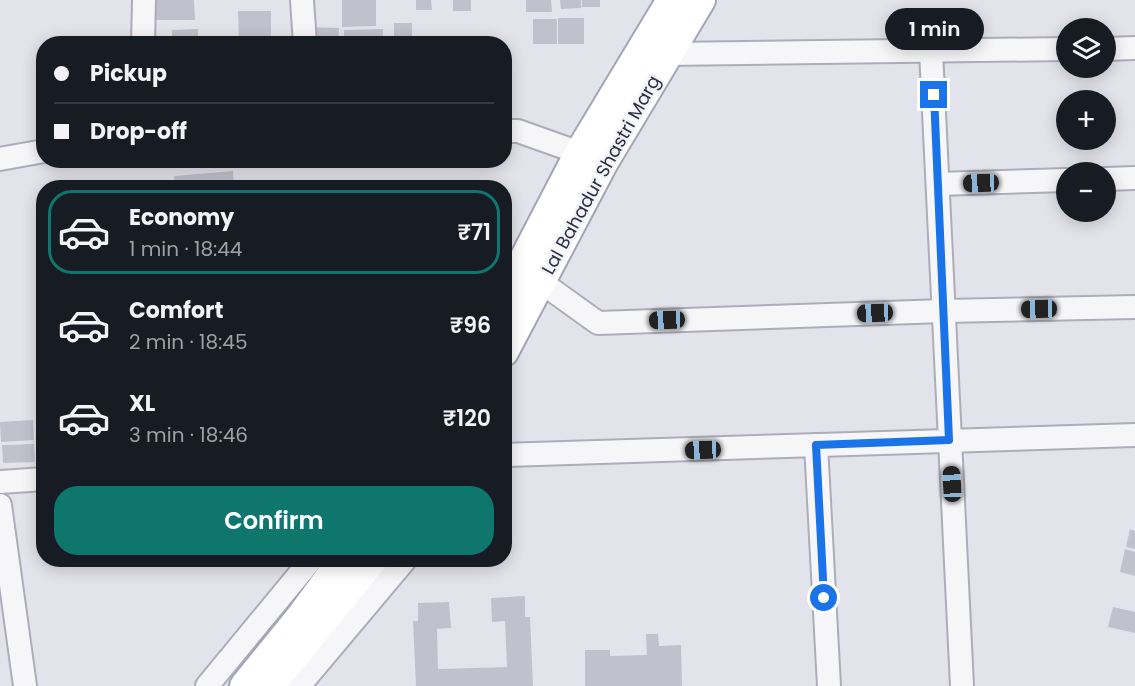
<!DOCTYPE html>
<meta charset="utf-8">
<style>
body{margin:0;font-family:Poppins,sans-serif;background:#242831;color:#f1f3f6;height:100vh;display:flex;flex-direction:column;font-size:22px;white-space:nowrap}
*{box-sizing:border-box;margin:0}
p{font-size:20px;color:#9ea1a6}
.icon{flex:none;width:33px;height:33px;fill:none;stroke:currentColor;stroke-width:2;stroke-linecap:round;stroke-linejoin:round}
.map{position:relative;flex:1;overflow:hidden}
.side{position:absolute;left:36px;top:180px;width:476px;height:387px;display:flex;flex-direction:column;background:#171b24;border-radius:24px;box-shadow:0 3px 15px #0003}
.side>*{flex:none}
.hud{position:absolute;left:36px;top:36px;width:476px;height:132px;border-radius:24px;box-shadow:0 3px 15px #0003;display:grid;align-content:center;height:132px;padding:0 18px;background:#171b24}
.controls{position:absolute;left:1056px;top:18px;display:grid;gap:12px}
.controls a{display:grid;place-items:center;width:60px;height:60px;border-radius:50%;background:#171b24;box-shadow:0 3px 15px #0003;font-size:30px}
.end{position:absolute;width:27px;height:27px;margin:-14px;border:8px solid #1a73e8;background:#fff;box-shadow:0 0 0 3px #fff}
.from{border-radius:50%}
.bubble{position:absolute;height:42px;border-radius:21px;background:#171b24;box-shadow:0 3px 15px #0003;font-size:20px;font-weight:600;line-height:42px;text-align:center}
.car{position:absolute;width:18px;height:36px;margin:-18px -9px;border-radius:8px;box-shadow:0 0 4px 2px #0007;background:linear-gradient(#222 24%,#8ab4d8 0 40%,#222 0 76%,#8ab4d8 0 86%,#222 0)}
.hud b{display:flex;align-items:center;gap:21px;height:57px;font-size:22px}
.hud b+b{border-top:2px solid #363941}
.hud i{width:15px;height:15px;background:#f1f3f6}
ul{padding:10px 0 0;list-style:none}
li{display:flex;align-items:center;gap:18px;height:84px;margin:0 12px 9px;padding:0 6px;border:3px solid transparent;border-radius:24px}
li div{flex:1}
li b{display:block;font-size:22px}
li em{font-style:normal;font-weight:600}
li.selected{border-color:#0f766e}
li>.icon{width:54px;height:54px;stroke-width:1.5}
.cta{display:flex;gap:12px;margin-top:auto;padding:12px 18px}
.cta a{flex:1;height:69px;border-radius:24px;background:#0f766e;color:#fff;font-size:24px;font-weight:600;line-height:69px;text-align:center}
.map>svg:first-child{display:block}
</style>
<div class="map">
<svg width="1135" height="686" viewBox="0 0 1135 686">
<rect width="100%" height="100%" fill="#e3e4eb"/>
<g fill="#c1c1cd">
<polygon points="155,0 194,0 195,20 155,20"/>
<polygon points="342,0 376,0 376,26 342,27"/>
<polygon points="416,0 431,0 432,10 416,10"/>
<rect x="453" y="0" width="18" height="11"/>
<polygon points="526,0 551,0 552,12 526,12"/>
<polygon points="560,0 581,0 581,8 561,9"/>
<rect x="582" y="0" width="18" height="7"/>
<polygon points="238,11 271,11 271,44 239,44"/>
<rect x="558" y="18" width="26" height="26"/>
<rect x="533" y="19" width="24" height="25"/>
<rect x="394" y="23" width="18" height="21"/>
<polygon points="310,27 339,28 338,44 310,44"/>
<polygon points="198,29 198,44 172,44 172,30"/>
<polygon points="383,29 383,44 344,44 344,30"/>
<polygon points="233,171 234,188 175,188 174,176"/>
<polygon points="33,420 34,440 1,442 0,422"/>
<polygon points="34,444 35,462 3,463 2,445"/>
<polygon points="1130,529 1135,531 1135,549 1126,547"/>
<polygon points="1125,549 1135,552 1135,576 1120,572"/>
<polygon points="525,596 525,617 530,617 533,686 416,686 413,621 418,621 418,603 449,602 451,628 437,629 438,669 507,667 505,621 492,622 491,598"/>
<polygon points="1113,607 1135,612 1135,633 1108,627"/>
<polygon points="646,634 658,634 659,646 681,645 682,686 585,686 585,650 610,650 610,656 647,655"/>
</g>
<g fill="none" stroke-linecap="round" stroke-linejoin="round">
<g stroke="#acadb8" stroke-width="26">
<g id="minor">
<polyline points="302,0 305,44"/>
<polyline points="143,44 144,0"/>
<polyline points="1106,49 1135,48"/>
<polyline points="931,51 962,686"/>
<polyline points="668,54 1066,49"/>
<polyline points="504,131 518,131 594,158"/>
<polyline points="0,159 44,151"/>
<polyline points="1106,179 1135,178"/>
<polyline points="939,184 1066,180"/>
<polyline points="541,282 598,323 944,311 1135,307"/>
<polyline points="816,445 829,686"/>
<path d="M504,455C714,450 925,440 1135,435"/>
<polyline points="0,482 44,479"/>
<polyline points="0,505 25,686"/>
<polyline points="207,686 311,560"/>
<polyline points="299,686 405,560"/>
</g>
</g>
<g stroke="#a3a5b6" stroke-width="32">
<g id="major">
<polyline points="504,297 580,151 671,0"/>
<polyline points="504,352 604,162 701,0"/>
<polyline points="244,686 300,617 342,560"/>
<polyline points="270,686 373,560"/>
</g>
</g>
<use href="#minor" stroke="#f6f6f9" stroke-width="22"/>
<use href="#major" stroke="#fff" stroke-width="28"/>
</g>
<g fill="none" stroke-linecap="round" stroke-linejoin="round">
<polyline stroke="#1a73e8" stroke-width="8" points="824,598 816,445 949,440 934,95"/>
</g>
<g text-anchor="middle" stroke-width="5" stroke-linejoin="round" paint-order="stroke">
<g font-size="18" fill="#2c2d42" stroke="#f3f3f8">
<text transform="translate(601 175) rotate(-61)" y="6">Lal Bahadur Shastri Marg</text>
</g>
</g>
</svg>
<div class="controls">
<a><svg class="icon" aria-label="layers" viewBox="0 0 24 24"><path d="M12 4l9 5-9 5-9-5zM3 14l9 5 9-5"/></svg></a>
<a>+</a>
<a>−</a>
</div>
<i class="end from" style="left:824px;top:598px"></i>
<i class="end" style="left:934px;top:95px"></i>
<div class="bubble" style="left:885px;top:8px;width:99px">1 min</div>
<i class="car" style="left:981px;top:183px;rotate:268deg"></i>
<i class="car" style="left:1039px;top:309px;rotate:269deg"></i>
<i class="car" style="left:875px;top:313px;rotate:268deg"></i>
<i class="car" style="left:667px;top:320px;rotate:268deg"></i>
<i class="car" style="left:703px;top:450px;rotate:268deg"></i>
<i class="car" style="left:952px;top:484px;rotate:357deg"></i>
<div class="hud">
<b><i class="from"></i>Pickup</b>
<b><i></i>Drop-off</b>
</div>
<section class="side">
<ul>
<li class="selected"><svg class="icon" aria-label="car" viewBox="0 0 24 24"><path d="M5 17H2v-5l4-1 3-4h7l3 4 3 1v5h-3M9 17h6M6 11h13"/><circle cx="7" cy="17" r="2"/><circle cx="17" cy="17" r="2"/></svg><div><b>Economy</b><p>1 min · 18:44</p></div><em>₹71</em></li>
<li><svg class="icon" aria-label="car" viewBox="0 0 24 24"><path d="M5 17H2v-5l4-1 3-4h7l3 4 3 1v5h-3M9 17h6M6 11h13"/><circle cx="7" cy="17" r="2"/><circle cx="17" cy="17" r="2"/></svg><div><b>Comfort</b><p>2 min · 18:45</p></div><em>₹96</em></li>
<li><svg class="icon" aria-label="car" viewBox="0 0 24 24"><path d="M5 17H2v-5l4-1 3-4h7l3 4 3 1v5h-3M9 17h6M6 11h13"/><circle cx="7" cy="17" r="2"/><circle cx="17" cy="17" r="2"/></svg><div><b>XL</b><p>3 min · 18:46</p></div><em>₹120</em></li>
</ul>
<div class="cta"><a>Confirm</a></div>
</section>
</div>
